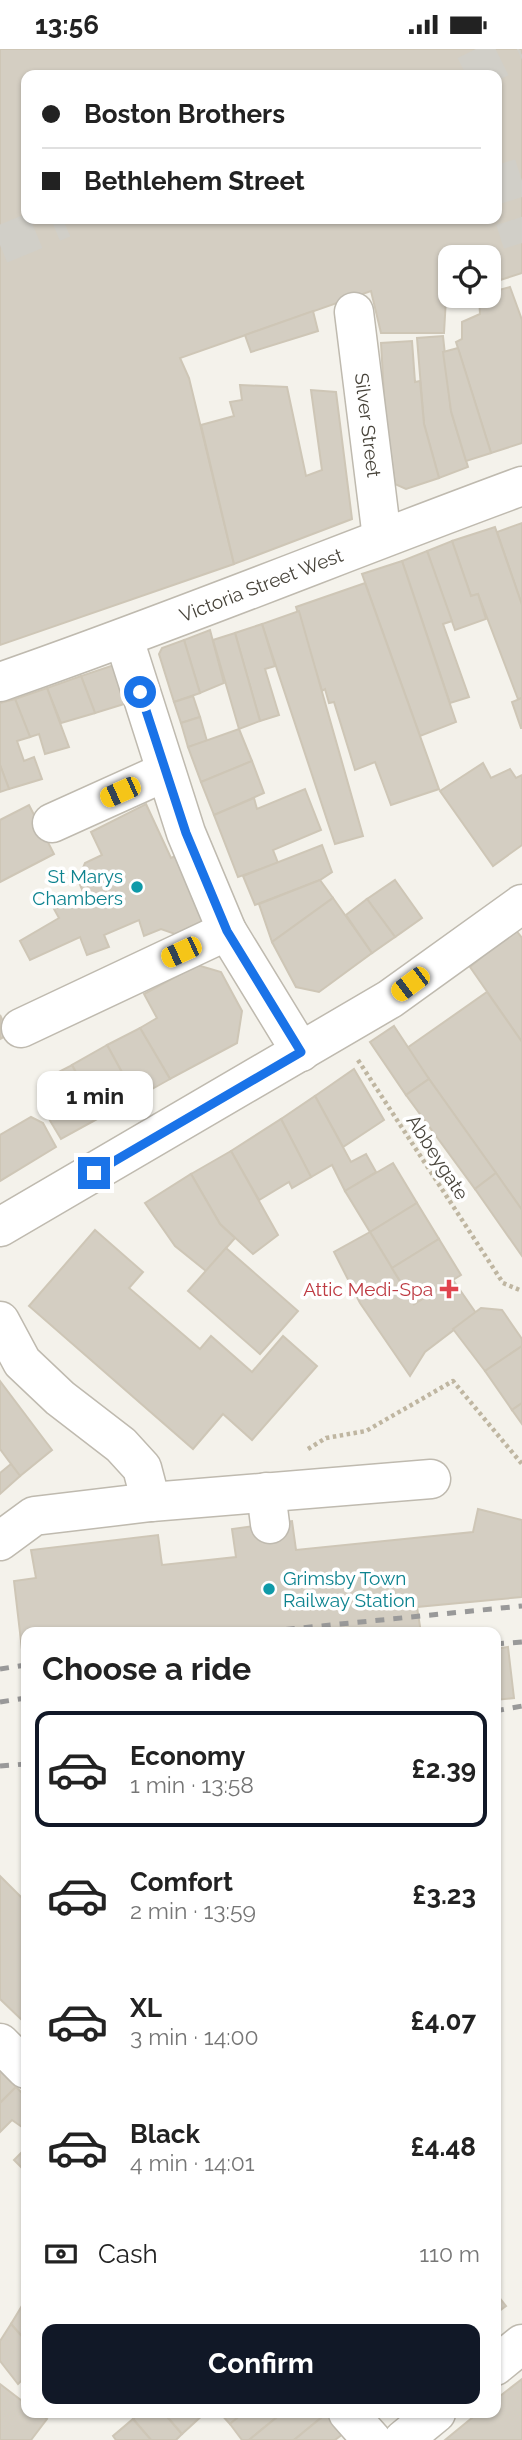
<!DOCTYPE html>
<meta charset="utf-8">
<style>
body{margin:0;font-family:Raleway,sans-serif;background:#f6f6f6;color:#222;height:100vh;display:flex;flex-direction:column;font-size:26px;white-space:nowrap}
*{box-sizing:border-box;margin:0}
p{font-size:23px;color:#767676}
.icon{flex:none;width:38px;height:38px;fill:none;stroke:currentColor;stroke-width:2;stroke-linecap:round;stroke-linejoin:round}
.map{position:relative;flex:1;overflow:hidden}
.details{position:absolute;left:21px;top:1578px;width:480px;height:791px;display:flex;flex-direction:column;background:#fff;border-radius:14px;box-shadow:0 2px 5px #0004}
.details>*{flex:none}
.banner{position:absolute;left:21px;top:21px;width:481px;height:154px;border-radius:14px;box-shadow:0 2px 5px #0004;display:grid;align-content:center;height:154px;padding:0 21px;background:#fff}
.controls{position:absolute;left:438px;top:196px;display:grid;gap:14px}
.controls a{display:grid;place-items:center;width:63px;height:63px;border-radius:14px;background:#fff;box-shadow:0 2px 5px #0004;font-size:35px}
.end{position:absolute;width:32px;height:32px;margin:-16px;border:9px solid #1a73e8;background:#fff;box-shadow:0 0 0 4px #fff}
.from{border-radius:50%}
.bubble{position:absolute;height:49px;border-radius:14px;background:#fff;box-shadow:0 2px 5px #0004;font-size:23px;font-weight:700;line-height:49px;text-align:center}
.car{position:absolute;width:21px;height:42px;margin:-21px -10px;border-radius:9px;box-shadow:0 0 5px 2px #0007;background:linear-gradient(#f5c518 24%,#345 0 40%,#f5c518 0 76%,#345 0 86%,#f5c518 0)}
.banner b{display:flex;align-items:center;gap:24px;height:66px;font-size:26px}
.banner b+b{border-top:2px solid #e0e0e0}
.banner i{width:18px;height:18px;background:#222}
ul{padding:0;list-style:none}
li{display:flex;align-items:center;gap:21px;height:116px;margin:0 14px 10px;padding:0 7px;border:4px solid transparent;border-radius:14px}
li div{flex:1}
li b{display:block;font-size:26px}
li em{font-style:normal;font-weight:700}
li.active{border-color:#111827}
li>.icon{width:63px;height:63px;stroke-width:1.5}
h2{padding:0 21px;font-size:32px;line-height:84px}
.pay{display:flex;align-items:center;gap:18px;height:77px;padding:0 21px;font-size:26px}
.pay p{margin-inline-start:auto}
.button{display:flex;gap:14px;margin-top:auto;padding:14px 21px}
.button a{flex:1;height:80px;border-radius:14px;background:#111827;color:#fff;font-size:28px;font-weight:700;line-height:80px;text-align:center}
.status{display:flex;justify-content:space-between;align-items:center;height:49px;padding:0 35px;background:#fff;direction:ltr}
.status svg{height:19px;fill:currentColor}
.map>svg:first-child{display:block}
</style>
<div class="status"><b>13:56</b><svg viewBox="0 0 49 12"><path d="M0 12V9h3v3zM5 12V6h3v6zM10 12V3h3v9zM15 12V0h3v12zM26 1h20v11H26zM47 4h2v5h-2z"/></svg></div>
<div class="map">
<svg width="522" height="2391" viewBox="0 0 522 2391">
<rect width="100%" height="100%" fill="#f4f2eb"/>
<g fill="#d4cec2" stroke="#cec6b6" stroke-width="2" fill-rule="evenodd">
<path d="M0,0H522V224L488,235V208H450V247H452L446,249L444,284H381L371,242L180,309L189,329L234,515L0,596ZM26,26H497V170H26Z"/>
<polygon points="510,238 522,271 522,394 491,404 456,293 462,290 462,273 480,265 479,247 488,247 488,244"/>
<polygon points="313,262 318,282 251,303 245,286"/>
<polygon points="443,287 451,362 468,418 439,429 424,375 417,289"/>
<polygon points="412,292 415,333 420,332 424,375 439,429 406,440 395,435 385,364 381,294"/>
<polygon points="458,299 491,404 466,412 451,362 443,303"/>
<polygon points="240,336 287,338 306,427 322,421 311,341 336,343 352,470 234,515 201,376 234,367 230,353 242,351"/>
<polygon points="522,474 522,556 497,483"/>
<polygon points="495,478 522,556 522,649 518,650 478,545 471,547 452,492"/>
<polygon points="452,492 471,547 478,545 486,570 455,581 427,502"/>
<polygon points="427,502 452,572 443,575 469,648 450,654 402,512"/>
<polygon points="402,512 456,673 420,687 362,525"/>
<polygon points="365,534 439,740 391,756 375,713 355,721 334,653 329,654 325,640 322,642 296,558"/>
<polygon points="299,562 363,787 335,795 262,575"/>
<polygon points="262,575 275,617 265,620 279,666 260,672 235,584"/>
<polygon points="210,581 224,634 200,644 184,591"/>
<polygon points="235,584 260,672 239,680 213,591"/>
<polygon points="184,591 200,644 174,653 159,605 162,599"/>
<polygon points="114,616 124,655 95,664 81,627"/>
<polygon points="81,627 95,664 61,674 47,639"/>
<polygon points="47,639 69,698 45,705 39,685 30,688 15,650"/>
<polygon points="193,647 200,668 181,674 174,653"/>
<polygon points="522,649 522,679 521,679 512,653"/>
<polygon points="15,650 30,688 17,692 24,712 34,708 42,730 9,740 0,716 0,654"/>
<polygon points="200,668 207,692 188,698 181,674"/>
<polygon points="239,680 252,712 201,733 188,698"/>
<polygon points="252,712 264,744 214,766 201,733"/>
<polygon points="483,714 491,729 510,720 516,729 522,726 522,796 493,817 440,742"/>
<polygon points="0,716 9,740 0,743"/>
<polygon points="305,740 321,781 273,801 278,814 238,828 214,766 254,749 257,760"/>
<polygon points="146,755 171,809 180,805 207,870 175,885 161,880 144,887 139,871 104,886 109,898 87,906 80,888 30,911 20,892 59,869 54,860 84,845 78,831 85,814 102,806 91,783"/>
<polygon points="29,756 54,805 0,833 0,771"/>
<polygon points="322,796 332,823 320,831 255,856 243,827"/>
<polygon points="320,831 333,849 272,893 259,855"/>
<polygon points="395,831 422,869 395,888 367,850"/>
<polygon points="333,849 372,904 319,943 296,938 272,893"/>
<polygon points="367,850 395,888 372,904 346,866"/>
<polygon points="515,880 522,889 522,993 470,918"/>
<polygon points="197,916 221,923 242,962 237,994 170,1030 140,979 157,969 144,945"/>
<polygon points="487,943 522,993 522,1161 407,999"/>
<polygon points="0,966 9,985 0,990"/>
<polygon points="394,977 429,1030 406,1046 370,993"/>
<polygon points="140,979 170,1030 136,1049 107,996"/>
<polygon points="107,996 136,1049 99,1069 72,1016"/>
<polygon points="72,1016 99,1069 61,1090 46,1065 66,1054 51,1027"/>
<polygon points="354,1020 384,1071 343,1098 315,1047"/>
<polygon points="429,1030 496,1124 475,1140 406,1046"/>
<polygon points="315,1047 351,1113 366,1105 376,1123 345,1142 332,1116 311,1128 281,1070"/>
<polygon points="31,1068 43,1074 56,1098 0,1132 0,1086"/>
<polygon points="281,1070 311,1128 292,1139 289,1133 259,1151 231,1102"/>
<polygon points="231,1102 278,1186 253,1205 220,1175 191,1125"/>
<polygon points="393,1114 417,1154 370,1183 345,1142"/>
<polygon points="496,1124 522,1161 522,1207 475,1140"/>
<polygon points="191,1125 220,1175 235,1189 206,1222 175,1197 145,1154"/>
<polygon points="417,1154 439,1190 392,1219 370,1183"/>
<polygon points="95,1181 143,1223 129,1239 200,1300 211,1287 252,1323 283,1287 317,1317 252,1391 223,1365 193,1400 29,1257"/>
<polygon points="370,1183 414,1255 453,1231 476,1264 425,1303 410,1327 360,1254 334,1203"/>
<polygon points="439,1190 461,1226 414,1255 392,1219"/>
<polygon points="226,1199 298,1262 260,1305 188,1242"/>
<polygon points="481,1259 502,1261 522,1290 522,1297 485,1322 453,1280"/>
<polygon points="522,1297 522,1354 512,1361 485,1322"/>
<polygon points="0,1332 52,1401 20,1427 0,1400"/>
<polygon points="522,1354 522,1375 512,1361"/>
<polygon points="11,1415 20,1427 0,1445 0,1424"/>
<polygon points="478,1460 522,1471 522,1548 417,1558 421,1584 26,1584 26,1635 14,1532 36,1529 31,1501 158,1486 162,1516 236,1508 232,1480 292,1472 296,1501 473,1483"/>
<polygon points="508,1598 514,1649 495,1651 495,1600"/>
<polygon points="0,1827 26,1853 26,1975 0,1950"/>
<polygon points="0,2022 16,2038 0,2054"/>
<polygon points="16,2038 26,2048 26,2074 22,2078 12,2071 0,2083 0,2054"/>
<polygon points="26,2099 26,2123 14,2111"/>
<polygon points="495,2243 506,2257 495,2265"/>
<polygon points="26,2250 26,2292 11,2275"/>
<polygon points="11,2275 26,2292 26,2327 18,2335 0,2312 0,2292"/>
<polygon points="522,2330 522,2391 445,2391 478,2364 495,2364 495,2351"/>
<polygon points="0,2335 26,2355 26,2364 39,2364 47,2370 31,2391 0,2391"/>
<polygon points="140,2364 164,2364 182,2385 176,2391 151,2391 133,2370"/>
<polygon points="164,2364 205,2364 182,2385"/>
<polygon points="220,2364 243,2364 230,2375"/>
<polygon points="243,2364 282,2364 249,2391 242,2391 230,2375"/>
<polygon points="282,2364 327,2364 294,2391 249,2391"/>
<polygon points="327,2364 344,2384 335,2391 294,2391"/>
<polygon points="133,2370 151,2391 116,2391 113,2387"/>
</g>
<g fill="none" stroke-linecap="round" stroke-linejoin="round">
<g stroke="#d1cfc8" stroke-width="38" stroke-dasharray="38 19" stroke-linecap="butt">
<polyline points="466,26 519,0"/>
<polyline points="497,116 522,194"/>
<polyline points="0,196 63,170"/>
</g>
<g stroke="#bfbaaf" stroke-width="41">
<g id="minor">
<polyline points="354,263 382,489"/>
<polyline points="124,590 186,784 227,882 301,1003"/>
<path d="M0,633C176,572 348,501 522,437"/>
<polyline points="52,774 165,723"/>
<polyline points="21,979 227,882"/>
<polyline points="0,1178 390,950 522,855"/>
<polyline points="0,1272 22,1313 60,1349 121,1396 142,1419 151,1453"/>
<polyline points="266,1443 270,1475"/>
<polyline points="0,1492 34,1467 151,1453 431,1430"/>
<polyline points="0,1994 26,2020"/>
<polyline points="495,2317 522,2295"/>
<polyline points="348,2364 372,2391"/>
<polyline points="403,2391 436,2364"/>
</g>
</g>
<g stroke="#bfb6a1" stroke-width="4.5" stroke-dasharray="3.5 3.5" stroke-linecap="butt">
<polyline points="358,1011 503,1234 522,1242"/>
<polyline points="308,1400 326,1389 366,1382 453,1332 522,1415"/>
</g>
<use href="#minor" stroke="#fff" stroke-width="38"/>
<g stroke="#999" stroke-width="5" stroke-dasharray="9 9" stroke-linecap="butt">
<polyline points="250,1584 522,1557"/>
<polyline points="495,1595 522,1593"/>
<polyline points="0,1620 26,1616"/>
<polyline points="0,1653 26,1649"/>
<polyline points="495,1662 522,1657"/>
<polyline points="0,1717 26,1715"/>
</g>
</g>
<g fill="none" stroke-linecap="round" stroke-linejoin="round">
<polyline stroke="#1a73e8" stroke-width="9" points="94,1124 301,1003 227,882 186,784 140,643"/>
</g>
<g fill="#0f9aa8" stroke="#fff" stroke-width="2.5">
<circle cx="137" cy="838" r="7"/>
<circle cx="269" cy="1540" r="7"/>
</g>
<path fill="#e0444e" stroke="#fff" stroke-width="2.5" d="M445.5 1229.5h7v7h7v7h-7v7h-7v-7h-7v-7h7z"/>
<g text-anchor="middle" stroke-width="7" stroke-linejoin="round" paint-order="stroke">
<g font-size="19" fill="#47433a" stroke="#fff">
<text transform="translate(368 376) rotate(83)" y="7">Silver Street</text>
<text transform="translate(261 536) rotate(-21)" y="7">Victoria Street West</text>
<text transform="translate(438 1108) rotate(57)" y="7">Abbeygate</text>
</g>
<g font-size="19" fill="#0d838f" stroke="#fff" text-anchor="end">
<text x="123" y="834">St Marys<tspan x="123" dy="22">Chambers</tspan></text>
<text x="283" y="1536" text-anchor="start">Grimsby Town<tspan x="283" dy="22">Railway Station</tspan></text>
</g>
<g font-size="19" fill="#be3a42" stroke="#fff" text-anchor="end">
<text x="433" y="1247">Attic Medi-Spa</text>
</g>
</g>
</svg>
<div class="controls">
<a><svg class="icon" aria-label="locate" viewBox="0 0 24 24"><circle cx="12" cy="12" r="6"/><path d="M12 2v4M12 18v4M2 12h4M18 12h4"/></svg></a>
</div>
<i class="end from" style="left:140px;top:643px"></i>
<i class="end" style="left:94px;top:1124px"></i>
<div class="bubble" style="left:37px;top:1022px;width:116px">1 min</div>
<i class="car" style="left:120px;top:743px;rotate:246deg"></i>
<i class="car" style="left:181px;top:903px;rotate:245deg"></i>
<i class="car" style="left:410px;top:935px;rotate:233deg"></i>
<div class="banner">
<b><i class="from"></i>Boston Brothers</b>
<b><i></i>Bethlehem Street</b>
</div>
<section class="details">
<h2>Choose a ride</h2>
<ul>
<li class="active"><svg class="icon" aria-label="car" viewBox="0 0 24 24"><path d="M5 17H2v-5l4-1 3-4h7l3 4 3 1v5h-3M9 17h6M6 11h13"/><circle cx="7" cy="17" r="2"/><circle cx="17" cy="17" r="2"/></svg><div><b>Economy</b><p>1 min · 13:58</p></div><em>£2.39</em></li>
<li><svg class="icon" aria-label="car" viewBox="0 0 24 24"><path d="M5 17H2v-5l4-1 3-4h7l3 4 3 1v5h-3M9 17h6M6 11h13"/><circle cx="7" cy="17" r="2"/><circle cx="17" cy="17" r="2"/></svg><div><b>Comfort</b><p>2 min · 13:59</p></div><em>£3.23</em></li>
<li><svg class="icon" aria-label="car" viewBox="0 0 24 24"><path d="M5 17H2v-5l4-1 3-4h7l3 4 3 1v5h-3M9 17h6M6 11h13"/><circle cx="7" cy="17" r="2"/><circle cx="17" cy="17" r="2"/></svg><div><b>XL</b><p>3 min · 14:00</p></div><em>£4.07</em></li>
<li><svg class="icon" aria-label="car" viewBox="0 0 24 24"><path d="M5 17H2v-5l4-1 3-4h7l3 4 3 1v5h-3M9 17h6M6 11h13"/><circle cx="7" cy="17" r="2"/><circle cx="17" cy="17" r="2"/></svg><div><b>Black</b><p>4 min · 14:01</p></div><em>£4.48</em></li>
</ul>
<div class="pay"><svg class="icon" aria-label="cash" viewBox="0 0 24 24"><path d="M3 7h18v10H3z"/><circle cx="12" cy="12" r="2"/></svg>Cash<p>110 m</p></div>
<div class="button"><a>Confirm</a></div>
</section>
</div>
